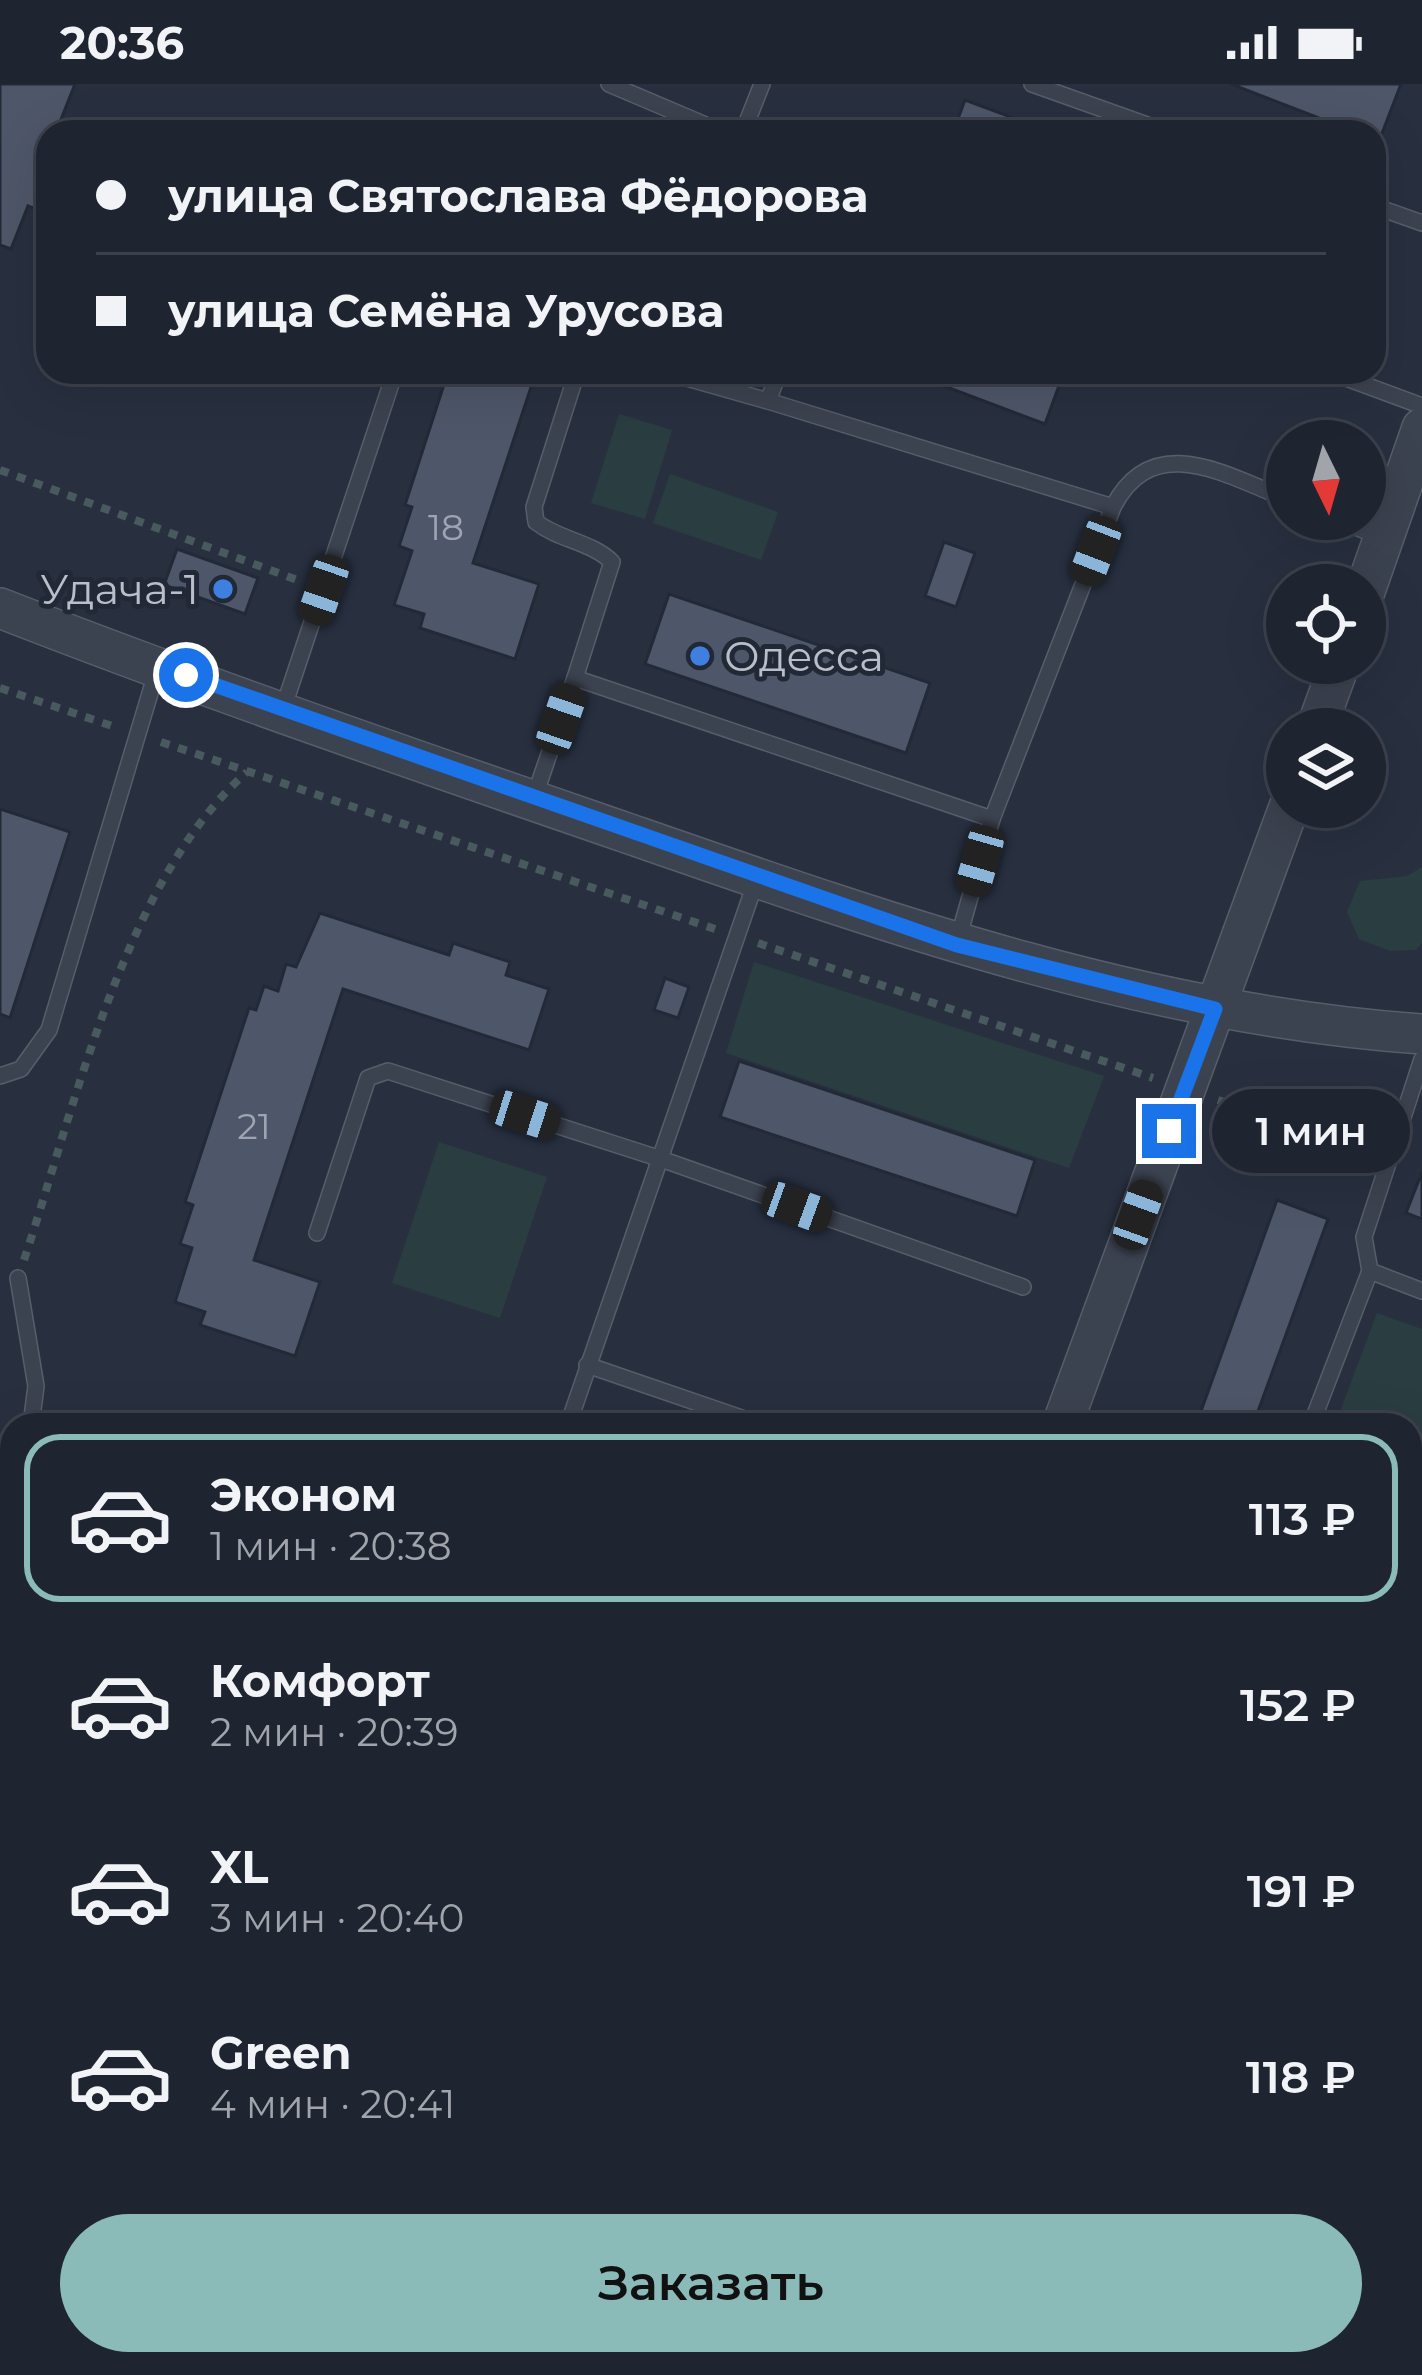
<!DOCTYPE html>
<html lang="ru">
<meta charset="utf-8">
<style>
body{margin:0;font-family:Montserrat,sans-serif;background:#262c38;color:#f1f3f6;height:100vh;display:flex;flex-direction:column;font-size:45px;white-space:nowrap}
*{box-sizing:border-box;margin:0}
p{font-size:39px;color:#a1a4ab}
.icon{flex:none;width:66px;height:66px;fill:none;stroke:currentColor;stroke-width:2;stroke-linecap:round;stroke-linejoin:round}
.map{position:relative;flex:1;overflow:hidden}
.side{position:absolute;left:0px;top:1329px;width:1422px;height:963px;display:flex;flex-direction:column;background:#1e2430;border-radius:36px 36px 0 0;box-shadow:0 12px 48px #0002,0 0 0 3px #3c414c}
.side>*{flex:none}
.hud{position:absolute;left:36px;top:36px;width:1350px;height:264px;border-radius:36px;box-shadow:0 12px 48px #0002,0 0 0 3px #3c414c;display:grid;align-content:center;height:264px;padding:0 60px;background:#1e2430}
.needle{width:78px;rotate:175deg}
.tools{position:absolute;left:1266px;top:336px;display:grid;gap:24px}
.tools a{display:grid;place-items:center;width:120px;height:120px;border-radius:50%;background:#1e2430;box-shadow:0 12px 48px #0002,0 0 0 3px #3c414c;font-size:60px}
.end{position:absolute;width:54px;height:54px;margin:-27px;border:15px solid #1a73e8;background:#fff;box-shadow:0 0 0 6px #fff}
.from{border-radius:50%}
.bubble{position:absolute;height:84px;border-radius:42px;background:#1e2430;box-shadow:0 12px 48px #0002,0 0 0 3px #3c414c;font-size:39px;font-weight:600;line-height:84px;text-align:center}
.car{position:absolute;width:36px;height:72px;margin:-36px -18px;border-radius:15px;box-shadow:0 0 9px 3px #0007;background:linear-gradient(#222 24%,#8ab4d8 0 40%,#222 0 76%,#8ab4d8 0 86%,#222 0)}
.hud b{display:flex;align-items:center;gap:42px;height:114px;font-size:45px}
.hud b+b{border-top:3px solid #3c414c}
.hud i{width:30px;height:30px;background:#f1f3f6}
ul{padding:21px 0 0;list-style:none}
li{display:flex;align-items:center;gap:36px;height:168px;margin:0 24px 18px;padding:0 36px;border:6px solid transparent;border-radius:36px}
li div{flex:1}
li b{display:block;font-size:45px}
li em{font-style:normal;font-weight:600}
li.current{border-color:#8bbbb9}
li>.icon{width:108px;height:108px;stroke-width:1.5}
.action{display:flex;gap:24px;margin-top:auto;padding:24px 60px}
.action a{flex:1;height:138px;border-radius:72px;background:#8bbbb9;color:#111;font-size:48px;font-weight:600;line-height:138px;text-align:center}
.status{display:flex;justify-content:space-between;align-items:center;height:84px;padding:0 60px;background:#1e2430;direction:ltr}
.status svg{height:33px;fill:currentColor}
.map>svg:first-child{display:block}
</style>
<div class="status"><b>20:36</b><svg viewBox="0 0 49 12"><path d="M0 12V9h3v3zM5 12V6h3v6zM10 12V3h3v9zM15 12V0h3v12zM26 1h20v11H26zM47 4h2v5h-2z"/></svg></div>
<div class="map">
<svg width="1422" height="2291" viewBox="0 0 1422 2291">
<rect width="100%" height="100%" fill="#283040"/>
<g fill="#2a3d41">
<polygon points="619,330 672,346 645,435 591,419"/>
<polygon points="670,390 778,428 761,476 653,439"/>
<polygon points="1422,783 1422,859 1416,866 1390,867 1359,855 1347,828 1360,797 1407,792"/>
<polygon points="754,878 1104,992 1069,1084 726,969"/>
<polygon points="439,1058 547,1093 500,1234 392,1199"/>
<polygon points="1377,1229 1422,1245 1422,1427 1410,1423 1410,1341 1335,1341"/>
</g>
<g fill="#4e5769" stroke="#232a37" stroke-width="3">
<polygon points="0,0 75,0 56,48 48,48 48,123 46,129 28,122 11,165 0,161"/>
<polygon points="1231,0 1401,0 1379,57 1374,48 1355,48"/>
<polygon points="965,16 1051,48 953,48"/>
<polygon points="448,288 536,288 473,479 539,500 515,575 420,544 424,530 394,521 412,467 399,462 412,423 405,421"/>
<polygon points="907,288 1064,288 1045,340"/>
<polygon points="944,458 975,469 956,523 925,512"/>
<polygon points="177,465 258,494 245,530 164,501"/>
<polygon points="669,510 930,599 906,669 645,580"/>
<polygon points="0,725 70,748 10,934 0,930"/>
<polygon points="320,829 449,871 453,859 510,878 506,891 549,905 529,966 343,905 254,1176 320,1198 295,1272 200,1241 205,1228 175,1218 192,1164 180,1160 193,1121 185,1118 249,924 256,926 264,902 278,907 286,880 296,883"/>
<polygon points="665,894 689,903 678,934 654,926"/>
<polygon points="739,977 1035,1076 1017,1132 720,1033"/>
<polygon points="1422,1088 1422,1135 1406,1129"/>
<polygon points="1277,1116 1328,1135 1253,1341 1196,1341"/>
<polygon points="1410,1492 1422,1496 1422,1583 1410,1578"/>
<polygon points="12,1495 12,1603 0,1583 0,1502"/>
<polygon points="1422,1631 1422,1710 1410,1706 1410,1665"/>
<polygon points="1410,1742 1422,1747 1422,1849 1412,1877"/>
<polygon points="92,2280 335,2280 345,2291 122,2291"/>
<polygon points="518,2280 586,2280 582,2291 514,2291"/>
<polygon points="909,2280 1137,2280 1133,2291 941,2291"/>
</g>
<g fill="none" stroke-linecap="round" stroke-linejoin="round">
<g stroke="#575e6a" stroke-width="18">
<g id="service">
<polyline points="609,0 722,48"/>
<polyline points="1032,0 1167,48"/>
<polyline points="743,48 762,0"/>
<polyline points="1374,122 1422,139"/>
<polyline points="666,288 768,317 779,288"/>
<polyline points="1330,288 1422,322"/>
<polyline points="768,317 1113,423"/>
<polyline points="1336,435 1383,454"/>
<path d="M575,594L612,478C592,458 559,456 536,438L534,423L577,288"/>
<polyline points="283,625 395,288"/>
<polyline points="534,714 575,594 992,735 957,859"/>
<path d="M992,735L1113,423C1153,345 1227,392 1287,415"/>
<polyline points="1422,975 1364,1153 1370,1187 1422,1207"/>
<polyline points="0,992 21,985 49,946 157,586"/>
<polyline points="317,1149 368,994 388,987 661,1075 1023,1203"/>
<polyline points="18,1194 36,1302 31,1341"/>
<polyline points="587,1281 762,1341"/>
<polyline points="568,1341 757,794"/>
<polyline points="1311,1341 1370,1187"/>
<polyline points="0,1396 12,1384"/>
<polyline points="1410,1460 1422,1464"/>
<polyline points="0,1701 12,1722"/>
<polyline points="1410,1930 1422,1921"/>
<polyline points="0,2013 12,2009"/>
<polyline points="794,2280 826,2291"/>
<polyline points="35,2291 39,2280"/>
<polyline points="650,2291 654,2280"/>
</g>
</g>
<g stroke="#575e6a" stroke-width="42">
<g id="tertiary">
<polyline points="1365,507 1422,344"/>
<path d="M0,524C205,604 415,676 624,748C883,838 1146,931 1422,950"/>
<polyline points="1316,645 1340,579"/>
<polyline points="1062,1341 1289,723"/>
<polyline points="728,2291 732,2280"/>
</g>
</g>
<g stroke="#485a5e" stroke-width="8" stroke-dasharray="9 9" stroke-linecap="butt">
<polyline points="0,386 300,497"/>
<polyline points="0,604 118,644"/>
<polyline points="161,658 715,845"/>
<polyline points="758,859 1153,994"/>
<polyline points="1218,1016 1240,1023"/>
<path d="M24,1176C75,1023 125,795 247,688"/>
</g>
<use href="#service" stroke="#3c4350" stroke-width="15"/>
<use href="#tertiary" stroke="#3c4350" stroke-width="39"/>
</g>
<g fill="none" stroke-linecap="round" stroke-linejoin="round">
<polyline stroke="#1a73e8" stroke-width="15" points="186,591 957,861 1215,925 1169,1047"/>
</g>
<g fill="#3f7fe0" stroke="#212836" stroke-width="4.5">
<circle cx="223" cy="505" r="12"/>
<circle cx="700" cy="572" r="12"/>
</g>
<g text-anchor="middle" stroke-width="10" stroke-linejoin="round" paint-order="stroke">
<g font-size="36" fill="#9ea4b2">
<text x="446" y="456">18</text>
<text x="254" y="1055">21</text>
</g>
<g font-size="42" fill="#b9beca" stroke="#212836" text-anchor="end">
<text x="199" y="520">Удача-1</text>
<text x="724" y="587" text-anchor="start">Одесса</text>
</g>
</g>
</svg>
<div class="tools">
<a><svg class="needle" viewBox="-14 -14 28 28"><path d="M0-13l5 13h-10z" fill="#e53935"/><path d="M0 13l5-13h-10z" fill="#a1a4ab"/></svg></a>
<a><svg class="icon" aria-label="locate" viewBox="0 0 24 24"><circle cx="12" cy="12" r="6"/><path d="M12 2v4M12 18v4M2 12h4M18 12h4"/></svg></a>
<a><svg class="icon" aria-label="layers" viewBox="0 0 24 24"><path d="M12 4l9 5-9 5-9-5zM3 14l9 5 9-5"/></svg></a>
</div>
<i class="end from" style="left:186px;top:591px"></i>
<i class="end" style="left:1169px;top:1047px"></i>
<div class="bubble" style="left:1212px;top:1005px;width:198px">1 мин</div>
<i class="car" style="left:1096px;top:467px;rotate:201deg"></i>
<i class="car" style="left:324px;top:506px;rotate:199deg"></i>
<i class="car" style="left:561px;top:635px;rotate:19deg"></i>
<i class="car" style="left:980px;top:777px;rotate:196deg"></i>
<i class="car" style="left:525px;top:1031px;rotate:108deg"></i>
<i class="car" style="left:797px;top:1123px;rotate:110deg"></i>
<i class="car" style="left:1138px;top:1131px;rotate:20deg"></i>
<div class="hud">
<b><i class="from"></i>улица Святослава Фёдорова</b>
<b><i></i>улица Семёна Урусова</b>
</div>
<section class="side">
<ul>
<li class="current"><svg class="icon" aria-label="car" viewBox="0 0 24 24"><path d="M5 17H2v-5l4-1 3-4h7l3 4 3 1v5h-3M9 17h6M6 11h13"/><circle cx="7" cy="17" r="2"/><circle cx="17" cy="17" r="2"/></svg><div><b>Эконом</b><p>1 мин · 20:38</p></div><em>113 ₽</em></li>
<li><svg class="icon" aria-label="car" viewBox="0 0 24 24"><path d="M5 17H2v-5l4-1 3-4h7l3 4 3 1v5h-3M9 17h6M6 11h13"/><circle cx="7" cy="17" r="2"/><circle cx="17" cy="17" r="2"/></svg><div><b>Комфорт</b><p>2 мин · 20:39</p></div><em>152 ₽</em></li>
<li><svg class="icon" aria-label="car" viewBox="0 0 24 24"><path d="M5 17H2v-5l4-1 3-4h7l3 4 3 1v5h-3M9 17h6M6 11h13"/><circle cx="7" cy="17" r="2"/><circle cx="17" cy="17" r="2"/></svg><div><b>XL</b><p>3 мин · 20:40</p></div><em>191 ₽</em></li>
<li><svg class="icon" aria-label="car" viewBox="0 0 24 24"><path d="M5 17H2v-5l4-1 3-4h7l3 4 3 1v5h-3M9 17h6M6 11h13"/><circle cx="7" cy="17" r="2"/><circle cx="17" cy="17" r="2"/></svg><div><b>Green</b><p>4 мин · 20:41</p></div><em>118 ₽</em></li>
</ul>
<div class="action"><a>Заказать</a></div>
</section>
</div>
